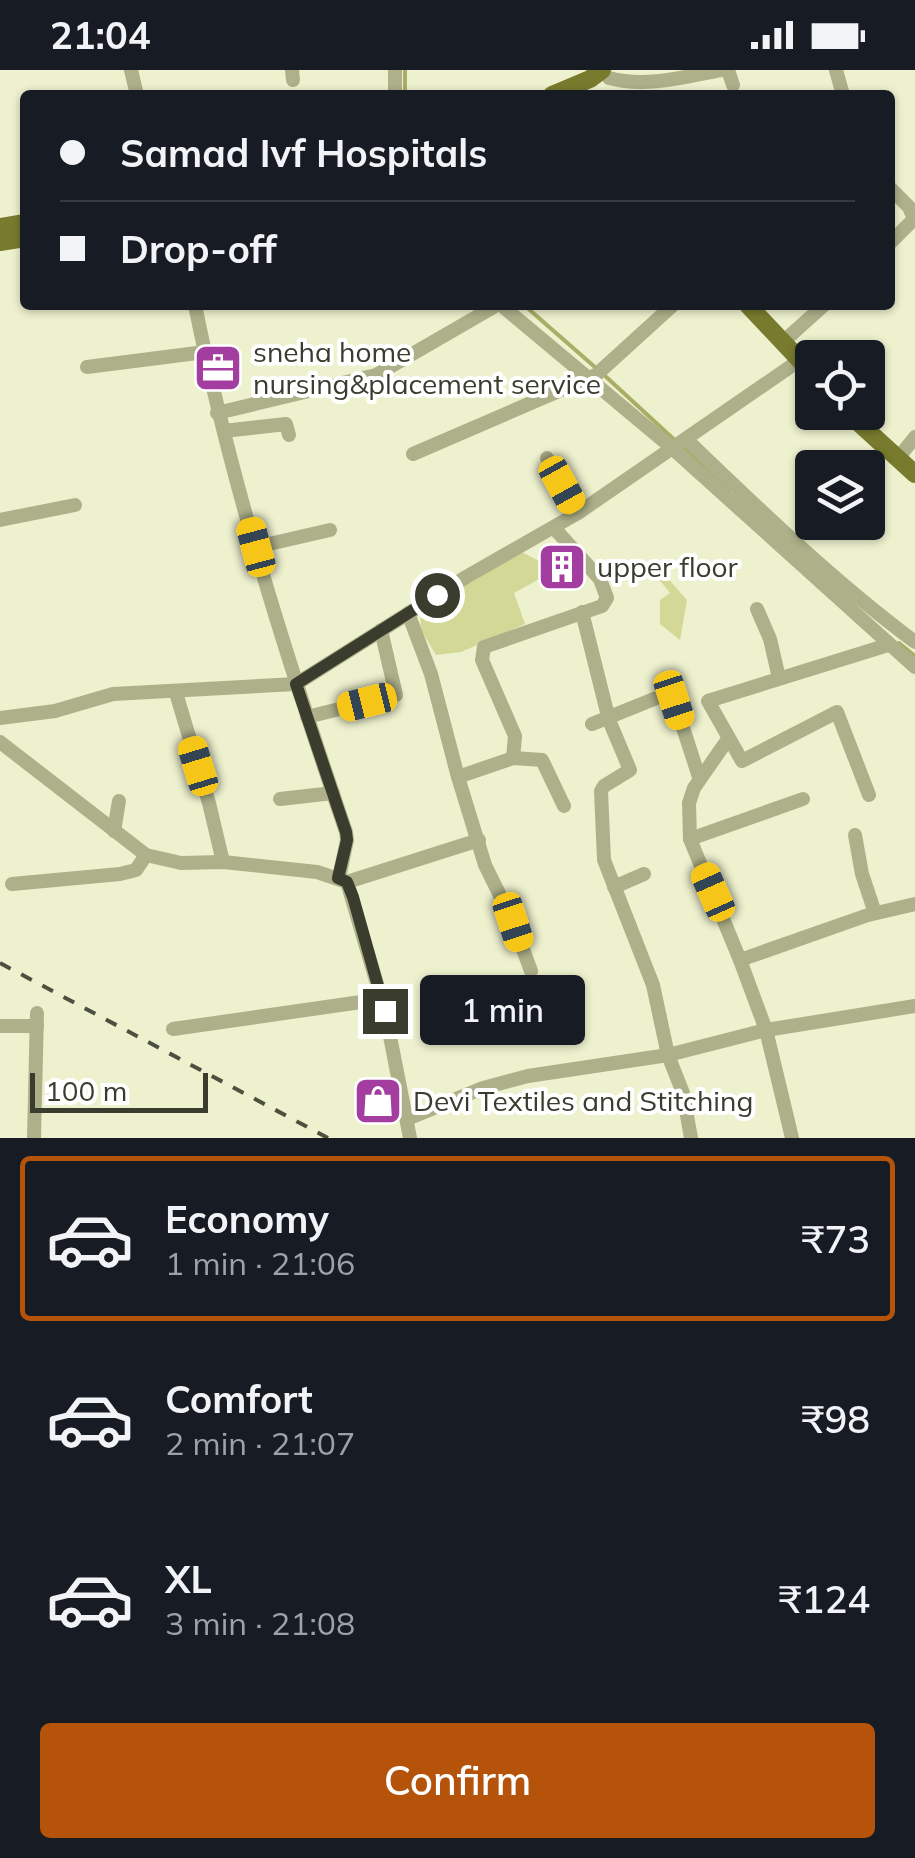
<!DOCTYPE html>
<meta charset="utf-8">
<style>
body{margin:0;font-family:Mulish,sans-serif;background:#20242c;color:#f1f3f6;height:100vh;display:flex;flex-direction:column;font-size:38px;white-space:nowrap}
*{box-sizing:border-box;margin:0}
p{font-size:32px;color:#9ea1a6}
.icon{flex:none;width:55px;height:55px;fill:none;stroke:currentColor;stroke-width:2;stroke-linecap:round;stroke-linejoin:round}
.map{position:relative;height:1068px;overflow:hidden}
.details{display:flex;flex-direction:column;background:#171b24;flex:1}
.details>*{flex:none}
.guide{position:absolute;left:20px;top:20px;width:875px;height:220px;border-radius:10px;box-shadow:0 2px 8px #0004;display:grid;align-content:center;height:220px;padding:0 40px;background:#171b24}
.controls{position:absolute;left:795px;top:270px;display:grid;gap:20px}
.controls a{display:grid;place-items:center;width:90px;height:90px;border-radius:10px;background:#171b24;box-shadow:0 2px 8px #0004;font-size:50px}
.scale{position:absolute;left:30px;bottom:25px;width:178px;box-sizing:border-box;padding-left:10px;border:5px solid #3a3c2d;border-top:0;font-size:28px;line-height:35px;white-space:nowrap;color:#3a3c2d;-webkit-text-stroke:8px #fff;paint-order:stroke}
.end{position:absolute;width:45px;height:45px;margin:-22px;border:12px solid #3a3c2d;background:#fff;box-shadow:0 0 0 5px #fff}
.from{border-radius:50%}
.bubble{position:absolute;height:70px;border-radius:10px;background:#171b24;box-shadow:0 2px 8px #0004;font-size:32px;font-weight:600;line-height:70px;text-align:center}
.car{position:absolute;width:30px;height:60px;margin:-30px -15px;border-radius:12px;box-shadow:0 0 8px 2px #0007;background:linear-gradient(#f5c518 24%,#345 0 40%,#f5c518 0 76%,#345 0 86%,#f5c518 0)}
.guide b{display:flex;align-items:center;gap:35px;height:95px;font-size:38px}
.guide b+b{border-top:2px solid #363941}
.guide i{width:25px;height:25px;background:#f1f3f6}
ul{padding:18px 0 0;list-style:none}
li{display:flex;align-items:center;gap:30px;height:165px;margin:0 20px 15px;padding:0 20px;border:5px solid transparent;border-radius:10px}
li div{flex:1}
li b{display:block;font-size:38px}
li em{font-style:normal;font-weight:600}
li.selected{border-color:#b45309}
li>.icon{width:90px;height:90px;stroke-width:1.5}
.action{display:flex;gap:20px;margin-top:auto;padding:20px 40px}
.action a{flex:1;height:115px;border-radius:10px;background:#b45309;color:#fff;font-size:40px;font-weight:600;line-height:115px;text-align:center}
.status{display:flex;justify-content:space-between;align-items:center;height:70px;padding:0 50px;background:#171b24;direction:ltr}
.status svg{height:28px;fill:currentColor}
.map>svg:first-child{display:block}
</style>
<div class="status"><b>21:04</b><svg viewBox="0 0 49 12"><path d="M0 12V9h3v3zM5 12V6h3v6zM10 12V3h3v9zM15 12V0h3v12zM26 1h20v11H26zM47 4h2v5h-2z"/></svg></div>
<div class="map">
<svg width="915" height="1068" viewBox="0 0 915 1068">
<rect width="100%" height="100%" fill="#eef1ce"/>
<g fill="#d3d897">
<polygon points="518,480 539,491 543,507 514,523 525,554 461,582 436,585 421,560 420,541"/>
<polygon points="664,504 687,530 680,570 660,554 660,530 670,523 658,508"/>
</g>
<g fill="none" stroke-linecap="round" stroke-linejoin="round">
<g stroke="#a9ad66" stroke-width="4">
<polyline points="405,0 405,25"/>
<polyline points="524,235 596,298"/>
<polyline points="603,304 729,420"/>
<polyline points="899,573 915,586"/>
</g>
<g stroke="#adb089" stroke-width="14">
<polyline points="131,0 137,25"/>
<polyline points="292,0 293,10"/>
<polyline points="395,0 395,25"/>
<polyline points="728,0 733,15"/>
<polyline points="836,0 843,25"/>
<path d="M609,8C646,18 684,7 721,0"/>
<polyline points="890,118 909,137 914,149 890,173"/>
<path d="M195,235C231,414 287,589 346,762L347,770L339,808"/>
<polyline points="501,235 672,378 915,597"/>
<polyline points="784,271 824,235"/>
<polyline points="87,297 205,282"/>
<polyline points="217,343 376,305 497,235"/>
<polyline points="224,361 286,354 289,365"/>
<path d="M686,369C760,440 833,511 915,572"/>
<polyline points="413,384 596,305 673,235"/>
<polyline points="899,387 915,367"/>
<polyline points="547,388 578,443"/>
<polyline points="0,450 75,435"/>
<polyline points="256,477 330,460"/>
<polyline points="757,539 770,569 779,608"/>
<polyline points="582,542 609,650 630,700 604,716 601,721 604,790 653,915 668,985 683,1023 691,1068"/>
<polyline points="408,543 431,604 458,707"/>
<polyline points="176,623 209,733 223,792"/>
<polyline points="307,647 396,625 381,560"/>
<polyline points="0,648 55,641 113,624 296,614 466,507 578,443 800,290"/>
<polyline points="592,654 659,627 674,630 699,707"/>
<polyline points="728,669 694,718 689,733 690,769 740,890 868,845 915,834"/>
<polyline points="0,672 146,785 181,793 223,792 317,802 347,812 385,941 410,1068"/>
<polyline points="513,688 542,690 564,736"/>
<polyline points="869,725 837,642 742,691 708,631 888,575"/>
<polyline points="280,729 333,723"/>
<polyline points="114,761 119,731"/>
<polyline points="855,765 862,804 875,843"/>
<polyline points="690,769 803,729"/>
<polyline points="347,812 479,770"/>
<polyline points="12,814 120,804 136,800 146,785"/>
<polyline points="614,817 644,804"/>
<polyline points="740,890 766,960 792,1068"/>
<polyline points="531,901 513,852 485,795 458,707 513,688 515,666 482,590 484,577 602,536 607,528 600,509 554,458"/>
<polyline points="0,956 37,956"/>
<polyline points="173,959 382,929"/>
<polyline points="407,1049 483,1018 528,1006 668,985 766,960 915,936"/>
<polyline points="34,1068 37,943"/>
</g>
<g stroke="#787b2d" stroke-width="18">
<polyline points="552,25 590,9 602,0"/>
<polyline points="0,157 25,153"/>
<polyline points="0,172 25,168"/>
<polyline points="748,235 812,303"/>
<polyline points="847,342 915,404"/>
</g>
<polyline stroke="#4e503f" stroke-width="4" stroke-dasharray="12 12" stroke-linecap="butt" points="0,893 328,1068"/>
</g>
<g fill="none" stroke-linecap="round" stroke-linejoin="round">
<polyline stroke="#3a3c2d" stroke-width="12" points="385,941 353,827 347,812 338,808 347,770 346,762 296,614 437,525"/>
</g>
<defs>
<g id="office-square" transform="scale(2.5)"><rect x="-9" y="-9" width="18" height="18" rx="4" fill="#a43da0" stroke="#fff"/><path d="M-6-3h4V-5.5h4V-3h4V5H-6ZM-1-4.5V-3h2v-1.5ZM-6 0V1H6V0Z" fill="#fff"/></g>
<g id="building-square" transform="scale(2.5)"><rect x="-9" y="-9" width="18" height="18" rx="4" fill="#a43da0" stroke="#fff"/><path d="M-4-6H4V6H1V3H-1V6H-4ZM-2.5-4.3h1.7v1.8h-1.7ZM.8-4.3h1.7v1.8H.8ZM-2.5-1h1.7V.8h-1.7ZM.8-1h1.7V.8H.8Z" fill="#fff"/></g>
<g id="shop-square" transform="scale(2.5)"><rect x="-9" y="-9" width="18" height="18" rx="4" fill="#a43da0" stroke="#fff"/><path d="M-5-2.5h2.3a2.7 3.5 0 0 1 5.4 0H5L5.5 6h-11ZM-1.5-2.5h3a1.5 2.3 0 0 0-3 0Z" fill="#fff"/></g>
</defs>
<g fill-rule="evenodd">
<use href="#office-square" x="218" y="298"/>
<use href="#building-square" x="562" y="497"/>
<use href="#shop-square" x="378" y="1031"/>
</g>
<g text-anchor="middle" stroke-width="8" stroke-linejoin="round" paint-order="stroke">
<g font-size="28" fill="#3a3c2d" stroke="#fff" text-anchor="start">
<text x="253" y="292">sneha home<tspan x="253" dy="32">nursing&amp;placement service</tspan></text>
<text x="597" y="507">upper floor</text>
<text x="413" y="1041">Devi Textiles and Stitching</text>
</g>
</g>
</svg>
<div class="controls">
<a><svg class="icon" aria-label="locate" viewBox="0 0 24 24"><circle cx="12" cy="12" r="6"/><path d="M12 2v4M12 18v4M2 12h4M18 12h4"/></svg></a>
<a><svg class="icon" aria-label="layers" viewBox="0 0 24 24"><path d="M12 4l9 5-9 5-9-5zM3 14l9 5 9-5"/></svg></a>
</div>
<div class="scale">100 m</div>
<i class="end from" style="left:437px;top:525px"></i>
<i class="end" style="left:385px;top:941px"></i>
<div class="bubble" style="left:420px;top:905px;width:165px">1 min</div>
<i class="car" style="left:562px;top:415px;rotate:151deg"></i>
<i class="car" style="left:256px;top:477px;rotate:345deg"></i>
<i class="car" style="left:674px;top:630px;rotate:162deg"></i>
<i class="car" style="left:367px;top:632px;rotate:256deg"></i>
<i class="car" style="left:198px;top:696px;rotate:343deg"></i>
<i class="car" style="left:713px;top:822px;rotate:336deg"></i>
<i class="car" style="left:513px;top:852px;rotate:162deg"></i>
<div class="guide">
<b><i class="from"></i>Samad Ivf Hospitals</b>
<b><i></i>Drop-off</b>
</div>
</div>
<section class="details">
<ul>
<li class="selected"><svg class="icon" aria-label="car" viewBox="0 0 24 24"><path d="M5 17H2v-5l4-1 3-4h7l3 4 3 1v5h-3M9 17h6M6 11h13"/><circle cx="7" cy="17" r="2"/><circle cx="17" cy="17" r="2"/></svg><div><b>Economy</b><p>1 min · 21:06</p></div><em>₹73</em></li>
<li><svg class="icon" aria-label="car" viewBox="0 0 24 24"><path d="M5 17H2v-5l4-1 3-4h7l3 4 3 1v5h-3M9 17h6M6 11h13"/><circle cx="7" cy="17" r="2"/><circle cx="17" cy="17" r="2"/></svg><div><b>Comfort</b><p>2 min · 21:07</p></div><em>₹98</em></li>
<li><svg class="icon" aria-label="car" viewBox="0 0 24 24"><path d="M5 17H2v-5l4-1 3-4h7l3 4 3 1v5h-3M9 17h6M6 11h13"/><circle cx="7" cy="17" r="2"/><circle cx="17" cy="17" r="2"/></svg><div><b>XL</b><p>3 min · 21:08</p></div><em>₹124</em></li>
</ul>
<div class="action"><a>Confirm</a></div>
</section>
